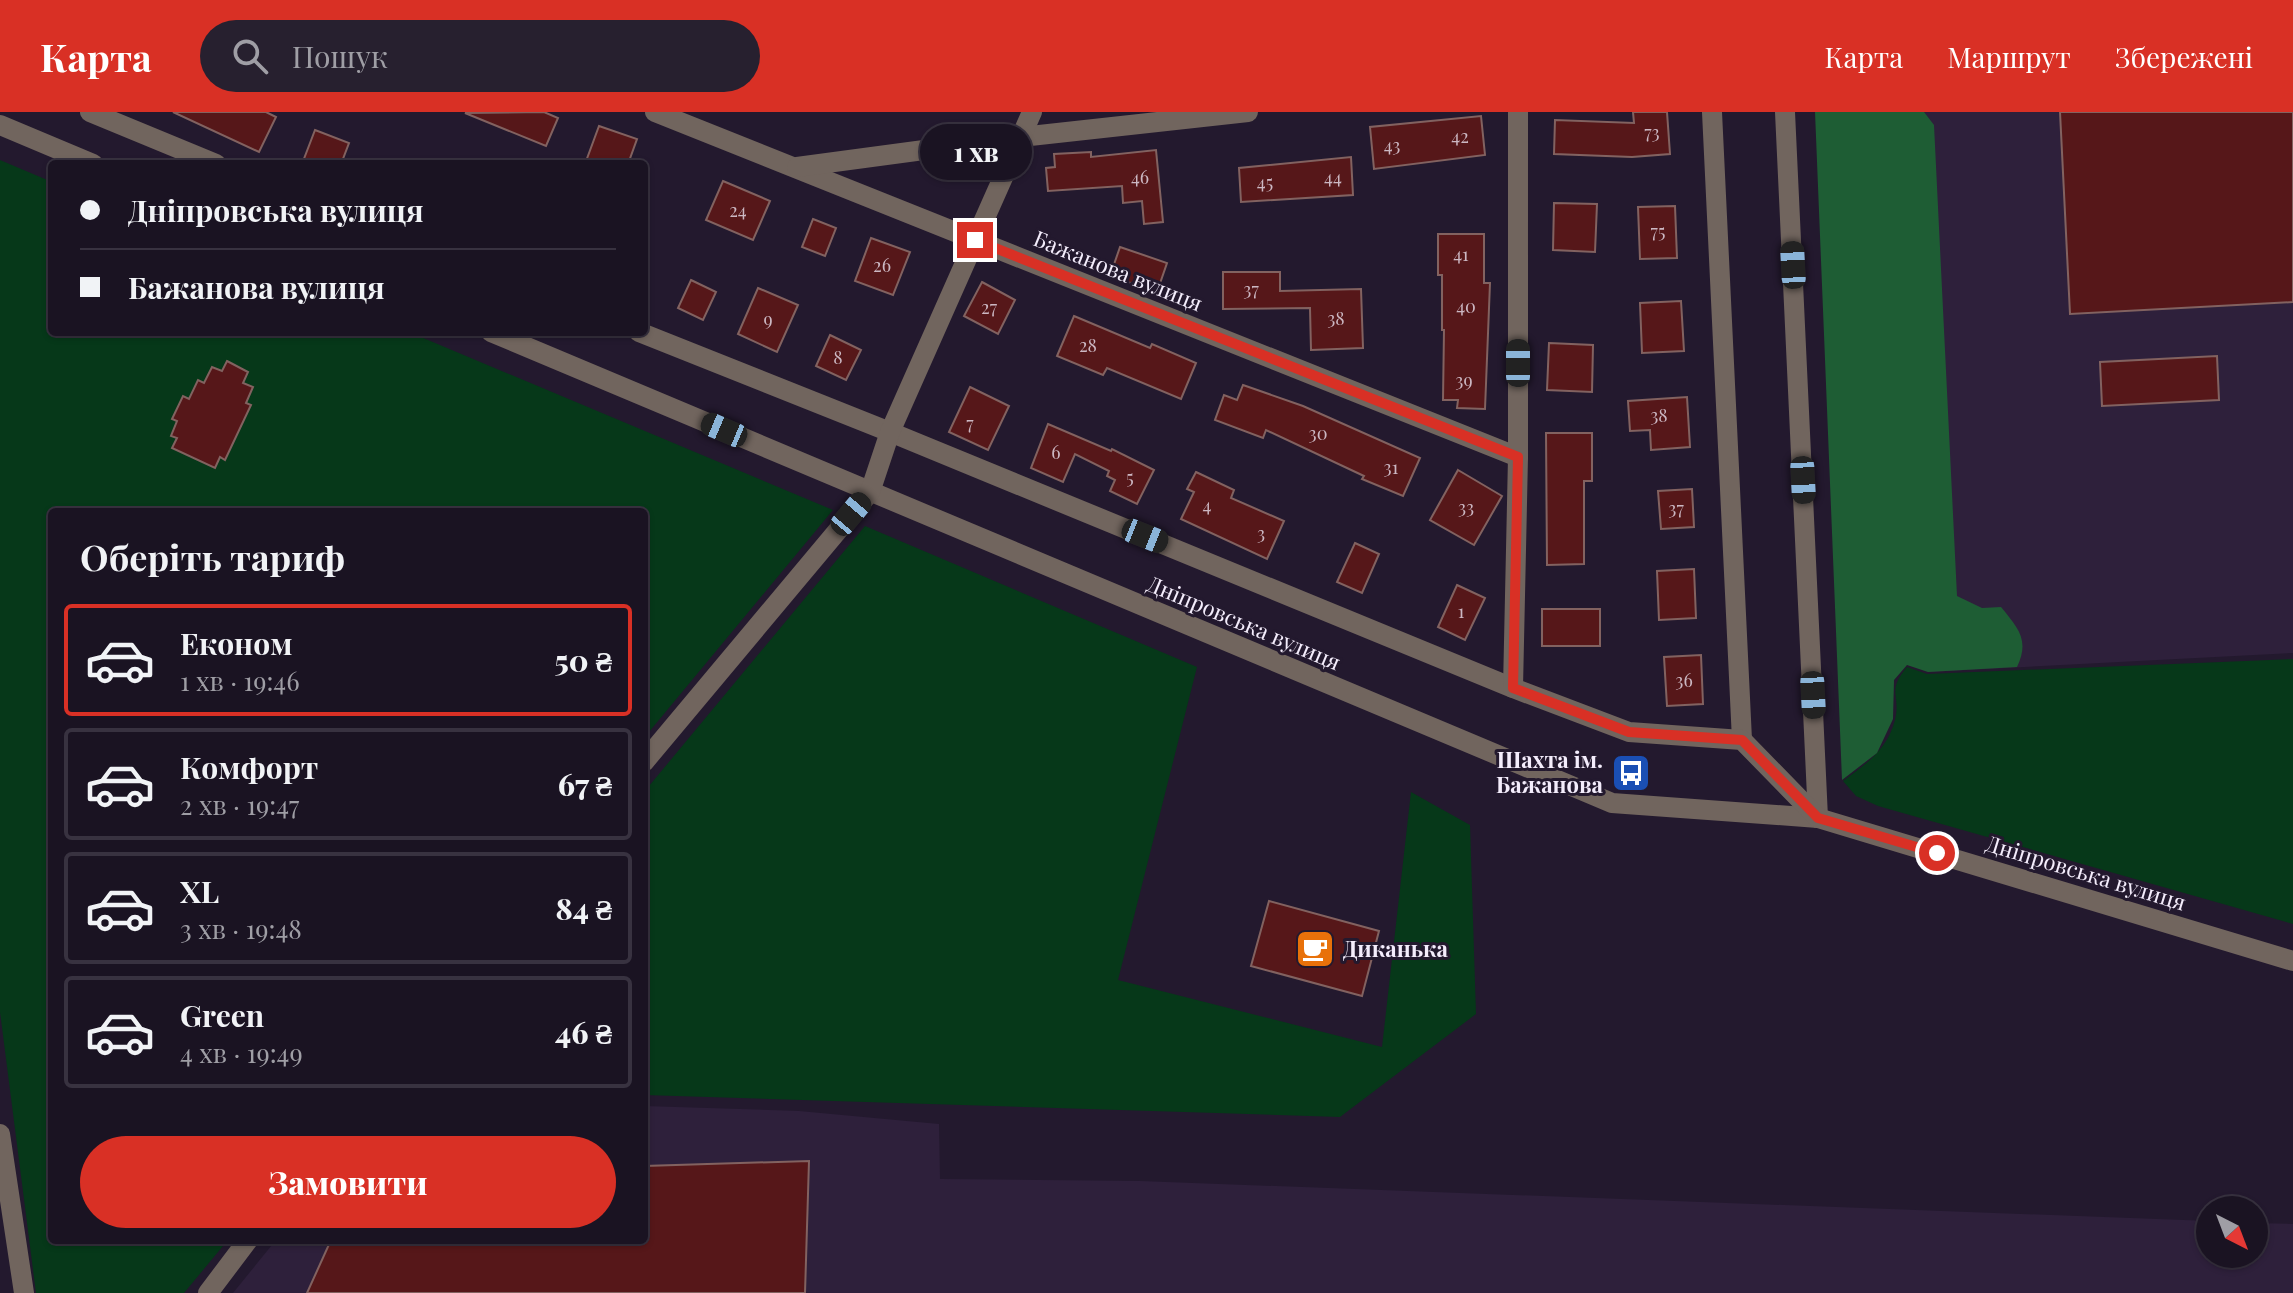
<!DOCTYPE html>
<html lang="uk">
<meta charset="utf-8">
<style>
body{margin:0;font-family:"Playfair Display",serif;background:#27202f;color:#f1f3f6;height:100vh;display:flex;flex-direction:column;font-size:30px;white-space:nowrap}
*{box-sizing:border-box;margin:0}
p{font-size:26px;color:#9f9ea5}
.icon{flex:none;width:44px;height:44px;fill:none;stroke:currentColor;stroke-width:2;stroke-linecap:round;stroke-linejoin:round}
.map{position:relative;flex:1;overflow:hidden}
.details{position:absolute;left:48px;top:396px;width:600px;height:736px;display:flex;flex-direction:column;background:#1a1322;border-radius:8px;box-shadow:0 2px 6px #0004,0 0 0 2px #383240}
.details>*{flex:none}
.banner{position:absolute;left:48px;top:48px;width:600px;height:176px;border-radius:8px;box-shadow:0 2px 6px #0004,0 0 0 2px #383240;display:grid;align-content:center;height:176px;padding:0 32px;background:#1a1322}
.needle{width:52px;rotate:138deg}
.buttons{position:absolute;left:2196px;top:1084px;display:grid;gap:16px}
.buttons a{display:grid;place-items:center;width:72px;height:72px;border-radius:50%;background:#1a1322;box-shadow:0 2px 6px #0004,0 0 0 2px #383240;font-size:40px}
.end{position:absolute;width:36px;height:36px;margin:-18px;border:10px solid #d93025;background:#fff;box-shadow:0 0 0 4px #fff}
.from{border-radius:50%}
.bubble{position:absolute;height:56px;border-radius:28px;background:#1a1322;box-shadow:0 2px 6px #0004,0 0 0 2px #383240;font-size:26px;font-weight:800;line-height:56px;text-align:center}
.car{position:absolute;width:24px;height:48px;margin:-24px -12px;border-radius:10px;box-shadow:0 0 6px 2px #0007;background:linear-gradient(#222 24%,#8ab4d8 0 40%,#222 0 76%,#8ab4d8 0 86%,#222 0)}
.banner b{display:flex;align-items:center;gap:28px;height:76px;font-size:30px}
.banner b+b{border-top:2px solid #383240}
.banner i{width:20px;height:20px;background:#f1f3f6}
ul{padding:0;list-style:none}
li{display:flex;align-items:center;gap:24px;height:112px;margin:0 16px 12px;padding:0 16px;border:4px solid #383240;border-radius:8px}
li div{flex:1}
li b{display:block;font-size:30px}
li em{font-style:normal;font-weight:800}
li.selected{border-color:#d93025}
li>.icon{width:72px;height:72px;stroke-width:1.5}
h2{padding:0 32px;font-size:36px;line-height:96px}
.primary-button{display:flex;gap:16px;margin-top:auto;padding:16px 32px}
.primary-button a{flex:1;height:92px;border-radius:48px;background:#d93025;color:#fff;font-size:32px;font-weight:800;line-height:92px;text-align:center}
header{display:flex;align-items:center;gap:48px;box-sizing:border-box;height:112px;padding:0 40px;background:#d93025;color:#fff}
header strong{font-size:38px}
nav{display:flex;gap:44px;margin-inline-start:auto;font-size:28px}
.search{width:560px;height:72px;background:#27202f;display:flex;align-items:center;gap:20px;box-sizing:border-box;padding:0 28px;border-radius:44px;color:#9f9ea5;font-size:30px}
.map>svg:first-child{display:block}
</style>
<header>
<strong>Карта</strong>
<div class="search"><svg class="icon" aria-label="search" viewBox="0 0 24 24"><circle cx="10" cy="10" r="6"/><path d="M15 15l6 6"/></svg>Пошук</div>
<nav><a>Карта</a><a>Маршрут</a><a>Збережені</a></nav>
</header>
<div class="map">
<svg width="2293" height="1181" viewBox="0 0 2293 1181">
<rect width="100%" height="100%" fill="#23192e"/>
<g fill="#2e203b">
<polygon points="1913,0 2293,0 2293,541 1928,560"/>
<polygon points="644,994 799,999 939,1012 940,1067 1140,1069 2210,1109 2210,1142 2254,1142 2254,1111 2293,1112 2293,1181 233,1181 276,1128 644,1128"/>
</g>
<g fill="#063819">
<polygon points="0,48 52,70 52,220 409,220 833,398 644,626 644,400 52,400 52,1128 228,1128 184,1181 36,1181 0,900"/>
<polygon points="865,414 1197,555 1118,868 1382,935 1411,680 1470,713 1476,902 1340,1005 644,983 644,680"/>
<path d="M2293,547V812L1878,694L1856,684L1843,669C1866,652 1887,638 1895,608C1901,582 1886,580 1907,555L1927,562Z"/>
</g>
<path fill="#1e5d34" d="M1815,0H1924L1934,13L1957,484L1982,496L2001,495C2018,516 2030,528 2017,555L1928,560L1907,553L1894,568L1893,607L1877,641L1842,668Z"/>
<g fill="#561719" stroke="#826260" stroke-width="2">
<polygon points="173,0 266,0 276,5 259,40"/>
<polygon points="544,0 558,6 546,34 465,1"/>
<polygon points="1633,0 1667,0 1670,42 1632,45 1554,42 1555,8 1634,11"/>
<polygon points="2060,0 2293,0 2293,190 2070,202"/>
<polygon points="1481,4 1485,43 1374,57 1370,15"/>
<polygon points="599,14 637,27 628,52 585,52"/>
<polygon points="315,18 349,31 341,52 302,52"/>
<polygon points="1156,38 1163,110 1144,112 1142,89 1123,91 1122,74 1048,79 1046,56 1055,55 1054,42 1091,40 1091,45"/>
<polygon points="1351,45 1353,83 1241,90 1239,56"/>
<polygon points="723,69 770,89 753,128 706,108"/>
<polygon points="1554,91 1597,92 1595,140 1553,138"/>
<polygon points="1675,94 1677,146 1640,147 1638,95"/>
<polygon points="813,107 836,116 825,144 802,135"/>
<polygon points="1438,122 1484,122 1484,171 1490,171 1485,297 1457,296 1458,288 1443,288 1444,218 1442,218 1442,163 1438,163"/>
<polygon points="871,126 910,140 893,183 855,169"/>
<polygon points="1120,135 1167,151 1157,180 1110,164"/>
<polygon points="1223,160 1280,160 1280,179 1361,177 1363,236 1311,238 1310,196 1223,197"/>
<polygon points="691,168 716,180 703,208 678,196"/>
<polygon points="982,170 1015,188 998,222 964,204"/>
<polygon points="758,176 798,193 777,240 738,222"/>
<polygon points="1681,189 1684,239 1642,241 1640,191"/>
<polygon points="1074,204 1150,236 1152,232 1196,251 1181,287 1107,256 1103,263 1057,244"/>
<polygon points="830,223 861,238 846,268 816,254"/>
<polygon points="1549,231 1593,233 1592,280 1547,278"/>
<polygon points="2217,244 2219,288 2102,294 2100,250"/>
<polygon points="227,249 248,260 243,271 253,275 246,291 251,293 225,348 220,345 215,356 172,336 177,326 171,324 177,309 172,307 183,284 189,287 198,268 204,271 212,255 222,259"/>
<polygon points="1243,273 1303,294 1420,346 1403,384 1362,367 1364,364 1266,318 1263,326 1215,308 1224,283 1237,288"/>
<polygon points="970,275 1009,294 988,338 949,320"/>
<polygon points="1687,285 1690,335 1651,338 1650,318 1630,319 1628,289"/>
<polygon points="1048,312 1111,339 1112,337 1154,358 1137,392 1110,379 1115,368 1107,364 1109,359 1075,342 1063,370 1031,356"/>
<polygon points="1546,321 1592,321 1592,369 1584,369 1584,452 1547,453"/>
<polygon points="1458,358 1502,384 1474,433 1430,408"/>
<polygon points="1196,360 1234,378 1231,386 1284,409 1267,447 1181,407 1194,380 1187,377"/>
<polygon points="1692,377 1694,415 1661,417 1658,379"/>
<polygon points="1355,431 1379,442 1362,481 1337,470"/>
<polygon points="1694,457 1696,506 1659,508 1657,459"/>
<polygon points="1457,473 1485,486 1465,528 1438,515"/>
<rect x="1542" y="497" width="58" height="37"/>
<polygon points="1701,543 1703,592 1667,594 1664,545"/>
<polygon points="1269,789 1379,819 1362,884 1251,854"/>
<polygon points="809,1049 805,1181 307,1181 331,1128 644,1128 644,1054"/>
</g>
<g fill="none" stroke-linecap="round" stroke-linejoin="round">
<g stroke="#71655e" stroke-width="20">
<polyline points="90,0 216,52"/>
<polyline points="655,0 1518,345"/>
<polyline points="1712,0 1742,628"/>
<polyline points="1785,0 1818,706"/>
<polyline points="0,13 93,52"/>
<polyline points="797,55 1021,25 1248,0"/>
<polyline points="491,220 1612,691 1818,706 2293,849"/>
<polyline points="639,220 890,320 1513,576 1629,620 1742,628 1818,706"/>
<polyline points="1513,576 1518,345 1518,0"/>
<polyline points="644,650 870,380 890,320 1032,0"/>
<polyline points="0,1022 24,1181"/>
<polyline points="208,1181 248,1128"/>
</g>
</g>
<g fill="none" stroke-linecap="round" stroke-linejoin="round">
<polyline stroke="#d93025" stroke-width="10" points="975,128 1518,345 1513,576 1629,620 1742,628 1818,706 1937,741"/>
</g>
<defs>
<g id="bus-square" transform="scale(2)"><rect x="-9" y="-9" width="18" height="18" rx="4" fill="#1a4fb4" stroke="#23192e"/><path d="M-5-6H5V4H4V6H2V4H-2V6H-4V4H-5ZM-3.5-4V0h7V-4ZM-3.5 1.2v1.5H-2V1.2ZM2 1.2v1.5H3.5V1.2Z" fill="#fff"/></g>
<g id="cafe-square" transform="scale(2)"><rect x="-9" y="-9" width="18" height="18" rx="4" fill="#e8710a" stroke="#23192e"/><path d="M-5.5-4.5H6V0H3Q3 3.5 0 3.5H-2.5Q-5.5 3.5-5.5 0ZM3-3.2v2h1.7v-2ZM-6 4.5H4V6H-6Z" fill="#fff"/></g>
</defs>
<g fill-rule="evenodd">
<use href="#bus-square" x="1631" y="661"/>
<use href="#cafe-square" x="1315" y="837"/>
</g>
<g text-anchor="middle" stroke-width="6" stroke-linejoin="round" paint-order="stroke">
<g font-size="18" fill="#ccb8c3">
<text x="1652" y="27">73</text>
<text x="1460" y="31">42</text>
<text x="1392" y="40">43</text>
<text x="1140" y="72">46</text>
<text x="1333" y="72">44</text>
<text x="1265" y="77">45</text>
<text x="738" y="105">24</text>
<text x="1658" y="126">75</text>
<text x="1461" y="149">41</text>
<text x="882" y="160">26</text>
<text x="1251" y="184">37</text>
<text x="1466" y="201">40</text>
<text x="989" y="202">27</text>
<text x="1336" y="213">38</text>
<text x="768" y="214">9</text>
<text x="1088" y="240">28</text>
<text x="838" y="252">8</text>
<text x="1464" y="275">39</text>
<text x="1659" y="310">38</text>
<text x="970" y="318">7</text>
<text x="1318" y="328">30</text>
<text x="1056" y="347">6</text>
<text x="1391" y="362">31</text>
<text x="1130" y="372">5</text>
<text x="1207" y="400">4</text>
<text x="1466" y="402">33</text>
<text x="1676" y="403">37</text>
<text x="1261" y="428">3</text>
<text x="1461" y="506">1</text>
<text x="1684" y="575">36</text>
</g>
<g font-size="22" fill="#f4edfc" stroke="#23192e">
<text transform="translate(1118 159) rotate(22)" y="8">Бажанова вулиця</text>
<text transform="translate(1244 511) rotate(23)" y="8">Дніпровська вулиця</text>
<text transform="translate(2086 761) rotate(17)" y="8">Дніпровська вулиця</text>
</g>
<g font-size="22" font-weight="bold" fill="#f4edfc" stroke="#23192e" text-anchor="end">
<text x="1603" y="656">Шахта ім.<tspan x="1603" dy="25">Бажанова</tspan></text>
<text x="1343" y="845" text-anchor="start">Диканька</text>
</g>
</g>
</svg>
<div class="buttons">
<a><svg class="needle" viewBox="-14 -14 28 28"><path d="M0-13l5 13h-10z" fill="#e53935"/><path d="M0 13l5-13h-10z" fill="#9f9ea5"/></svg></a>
</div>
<i class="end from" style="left:1937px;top:741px"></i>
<i class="end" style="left:975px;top:128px"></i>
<div class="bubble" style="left:920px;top:12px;width:112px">1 хв</div>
<i class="car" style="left:1793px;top:153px;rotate:357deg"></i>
<i class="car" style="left:1518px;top:251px;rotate:0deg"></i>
<i class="car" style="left:724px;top:318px;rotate:293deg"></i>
<i class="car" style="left:1803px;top:368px;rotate:177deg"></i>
<i class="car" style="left:851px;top:402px;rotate:40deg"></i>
<i class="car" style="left:1145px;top:424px;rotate:112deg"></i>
<i class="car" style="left:1813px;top:583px;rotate:177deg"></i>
<div class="banner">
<b><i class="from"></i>Дніпровська вулиця</b>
<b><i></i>Бажанова вулиця</b>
</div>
<section class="details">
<h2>Оберіть тариф</h2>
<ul>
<li class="selected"><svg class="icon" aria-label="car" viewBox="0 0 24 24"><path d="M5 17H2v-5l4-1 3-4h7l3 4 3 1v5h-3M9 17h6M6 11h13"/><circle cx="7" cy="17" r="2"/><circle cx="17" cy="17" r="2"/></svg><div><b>Економ</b><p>1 хв · 19:46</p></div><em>50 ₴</em></li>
<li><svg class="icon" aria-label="car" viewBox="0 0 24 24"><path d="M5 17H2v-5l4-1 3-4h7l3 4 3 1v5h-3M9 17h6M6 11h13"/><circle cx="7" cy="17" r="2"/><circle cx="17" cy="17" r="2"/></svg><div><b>Комфорт</b><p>2 хв · 19:47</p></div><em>67 ₴</em></li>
<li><svg class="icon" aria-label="car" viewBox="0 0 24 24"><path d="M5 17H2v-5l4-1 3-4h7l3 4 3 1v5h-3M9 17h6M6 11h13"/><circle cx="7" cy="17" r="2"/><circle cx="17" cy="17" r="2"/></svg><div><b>XL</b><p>3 хв · 19:48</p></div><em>84 ₴</em></li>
<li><svg class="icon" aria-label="car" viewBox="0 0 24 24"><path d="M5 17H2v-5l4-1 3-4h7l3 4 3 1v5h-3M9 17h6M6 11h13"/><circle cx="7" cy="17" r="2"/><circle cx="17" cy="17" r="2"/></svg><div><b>Green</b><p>4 хв · 19:49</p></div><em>46 ₴</em></li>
</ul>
<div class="primary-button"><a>Замовити</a></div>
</section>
</div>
